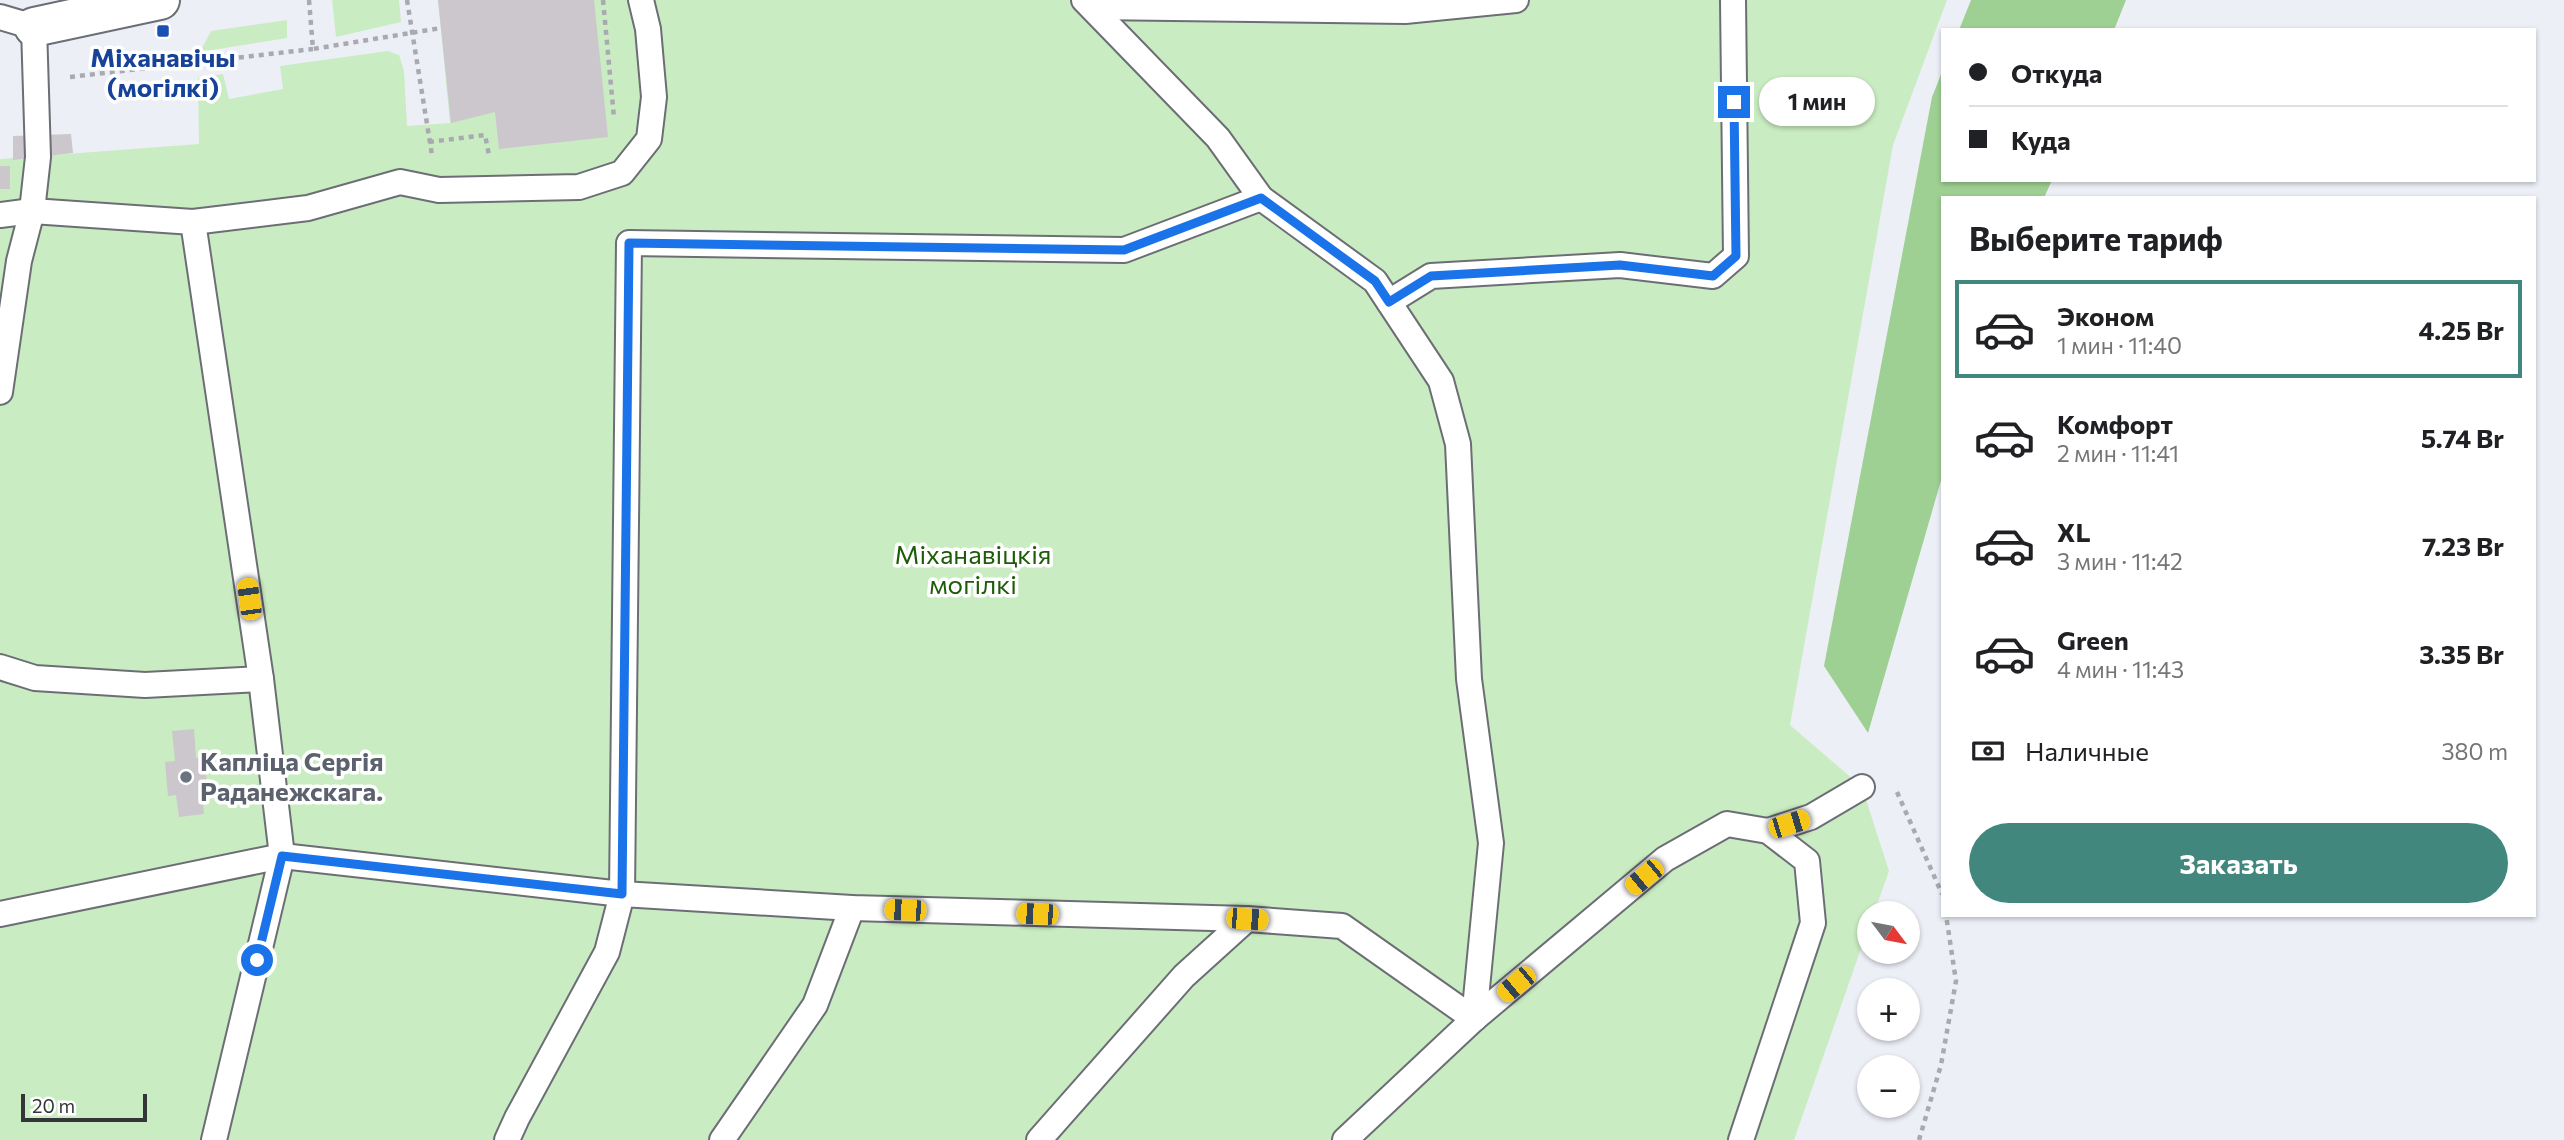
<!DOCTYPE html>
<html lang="ru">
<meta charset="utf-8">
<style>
body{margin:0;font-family:Commissioner,sans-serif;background:#f6f6f6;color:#202124;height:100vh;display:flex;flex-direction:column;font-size:26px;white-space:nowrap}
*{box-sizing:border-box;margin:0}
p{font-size:23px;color:#757577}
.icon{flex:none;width:38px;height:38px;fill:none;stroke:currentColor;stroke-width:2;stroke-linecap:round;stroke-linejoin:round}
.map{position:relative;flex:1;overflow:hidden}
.details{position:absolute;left:1941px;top:196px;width:595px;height:721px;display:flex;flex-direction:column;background:#fff;border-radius:0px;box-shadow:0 2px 5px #0004}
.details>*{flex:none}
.banner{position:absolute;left:1941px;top:28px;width:595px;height:154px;border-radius:0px;box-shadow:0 2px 5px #0004;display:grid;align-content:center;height:154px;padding:0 28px;background:#fff}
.needle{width:46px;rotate:122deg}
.tools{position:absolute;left:1857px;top:901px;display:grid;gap:14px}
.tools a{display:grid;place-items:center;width:63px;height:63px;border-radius:50%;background:#fff;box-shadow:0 2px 5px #0004;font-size:35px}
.scale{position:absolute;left:21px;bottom:18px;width:126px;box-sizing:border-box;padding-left:7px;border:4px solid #343538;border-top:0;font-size:19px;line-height:24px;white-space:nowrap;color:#343538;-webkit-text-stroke:5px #fff;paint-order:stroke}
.end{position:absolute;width:32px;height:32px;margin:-16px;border:9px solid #1a73e8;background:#fff;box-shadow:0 0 0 4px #fff}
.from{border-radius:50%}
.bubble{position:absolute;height:49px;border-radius:24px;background:#fff;box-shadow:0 2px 5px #0004;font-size:23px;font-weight:700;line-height:49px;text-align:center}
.car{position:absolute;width:21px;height:42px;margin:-21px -10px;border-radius:9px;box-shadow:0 0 5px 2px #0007;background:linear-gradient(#f5c518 24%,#345 0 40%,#f5c518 0 76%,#345 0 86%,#f5c518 0)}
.banner b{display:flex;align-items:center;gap:24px;height:66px;font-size:26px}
.banner b+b{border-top:2px solid #e0e0e0}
.banner i{width:18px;height:18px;background:#202124}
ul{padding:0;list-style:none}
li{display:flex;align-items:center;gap:21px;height:98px;margin:0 14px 10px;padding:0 14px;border:4px solid transparent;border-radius:0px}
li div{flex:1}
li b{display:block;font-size:26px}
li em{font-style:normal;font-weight:700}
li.selected{border-color:#41877e}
li>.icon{width:63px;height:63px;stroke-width:1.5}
h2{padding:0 28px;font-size:32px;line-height:84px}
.pay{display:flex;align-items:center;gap:18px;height:77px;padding:0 28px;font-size:26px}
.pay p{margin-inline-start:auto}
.action{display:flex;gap:14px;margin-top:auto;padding:14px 28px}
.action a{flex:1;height:80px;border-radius:42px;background:#41877e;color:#fff;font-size:28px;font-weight:700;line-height:80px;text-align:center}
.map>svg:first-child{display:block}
</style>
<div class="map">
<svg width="2564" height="1140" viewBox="0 0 2564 1140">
<rect width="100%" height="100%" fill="#edeff7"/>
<g fill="#caecc2">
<polygon points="332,0 399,0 401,22 336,37"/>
<polygon points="438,0 1947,0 1893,145 1790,725 1862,787 1889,871 1874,913 1869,914 1869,926 1794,1140 0,1140 0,159 199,144 198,78 223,74 229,99 283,89 280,66 388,51 399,55 404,71 407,126 450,123"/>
<polygon points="287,20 287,38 200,52 211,31"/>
</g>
<g fill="#9fd093">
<polygon points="1971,0 2126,0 2114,30 1959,30"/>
<polygon points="1942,72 1942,180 2052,180 2044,198 1942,198 1942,477 1868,733 1824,666 1932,97"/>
</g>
<g fill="#ccc6cd">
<polygon points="438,0 594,0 608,137 499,149 495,112 451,123"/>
<polygon points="71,134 73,153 13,160 13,136"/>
<rect x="0" y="166" width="10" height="23"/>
<polygon points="194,729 196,758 204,757 208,791 202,792 204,814 179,817 176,795 168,796 165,762 175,761 172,731"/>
</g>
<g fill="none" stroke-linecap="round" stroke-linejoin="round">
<g stroke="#6c6e75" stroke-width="28">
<g id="lane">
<polyline points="1084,0 1218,138 1261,198 1375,281 1441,381 1458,444 1469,679 1491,843 1474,1019"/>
<polyline points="1093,7 1405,11 1516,0"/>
<polyline points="0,17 34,27 38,157 32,211 19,261 0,392"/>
<polyline points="0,215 32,211 193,222 261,679 282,856 214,1140"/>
<polyline points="193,222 308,208 400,182 439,190 579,187 622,173 649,139 654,97 648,29 641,0"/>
<polyline points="1389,302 1431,276 1620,265 1713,276 1736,256 1733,0"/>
<polyline points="0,667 35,678 145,685 261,679"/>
<polyline points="1768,831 1811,817 1862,787"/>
<polyline points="0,914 282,856 622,894 852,908 1247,919 1342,926 1474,1019"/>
<polyline points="507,1140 517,1118 607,952 622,894 629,243 1124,250 1261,198"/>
<polyline points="722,1140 815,1005 852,908"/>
<polyline points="1039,1140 1184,976 1247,919"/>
<polyline points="1345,1140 1474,1019 1665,859 1727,824 1768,831 1807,861 1813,923 1741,1140"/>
</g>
</g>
<g stroke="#6c6e75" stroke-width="42">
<polyline id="street" points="34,27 160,0"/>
</g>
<g stroke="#a9aab0" stroke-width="4.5" stroke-dasharray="5 5" stroke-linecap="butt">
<polyline points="309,0 313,49 441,28"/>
<polyline points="407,0 432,155"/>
<polyline points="603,0 614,118"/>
<polyline points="70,77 313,49"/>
<polyline points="429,142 485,135 489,155"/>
<polyline points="1897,792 1942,894"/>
<polyline points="1919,1140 1941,1065 1956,981 1946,915"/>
</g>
<use href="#lane" stroke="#fff" stroke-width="24"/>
<use href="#street" stroke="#fff" stroke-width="38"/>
</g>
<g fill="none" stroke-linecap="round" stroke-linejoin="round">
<polyline stroke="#1a73e8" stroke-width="9" points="257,960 282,856 622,894 629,243 1124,250 1261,198 1375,281 1389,302 1431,276 1620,265 1713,276 1736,256 1734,102"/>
</g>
<rect fill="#1a4fb4" stroke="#fff" stroke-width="2.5" x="156" y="24" width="14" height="14" rx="3.5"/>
<circle fill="#6b7280" stroke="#fff" stroke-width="2.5" cx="186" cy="777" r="7"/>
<g text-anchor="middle" stroke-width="7" stroke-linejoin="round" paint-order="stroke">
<g font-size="26" font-weight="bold" fill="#164399" stroke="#fff">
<text x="163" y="67">Міханавічы<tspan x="163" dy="30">(могілкі)</tspan></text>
</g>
<g font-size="26" fill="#1d5c08" stroke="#fff">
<text x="973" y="564">Міханавіцкія<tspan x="973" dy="30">могілкі</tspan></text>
</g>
<g font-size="26" font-weight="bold" fill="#5b616d" stroke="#fff" text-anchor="start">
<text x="200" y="771">Капліца Сергія<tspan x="200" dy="30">Раданежскага.</tspan></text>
</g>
</g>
</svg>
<div class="tools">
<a><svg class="needle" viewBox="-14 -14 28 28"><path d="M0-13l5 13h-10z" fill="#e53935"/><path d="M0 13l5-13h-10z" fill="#757577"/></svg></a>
<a>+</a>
<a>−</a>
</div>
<div class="scale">20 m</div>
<i class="end from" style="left:257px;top:960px"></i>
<i class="end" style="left:1734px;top:102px"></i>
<div class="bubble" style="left:1759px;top:77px;width:116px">1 мин</div>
<i class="car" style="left:249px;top:599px;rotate:352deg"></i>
<i class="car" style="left:1789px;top:824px;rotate:73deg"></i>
<i class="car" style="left:1644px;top:877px;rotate:230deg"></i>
<i class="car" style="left:905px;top:910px;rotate:272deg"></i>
<i class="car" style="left:1037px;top:914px;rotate:272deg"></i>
<i class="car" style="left:1247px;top:919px;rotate:94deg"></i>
<i class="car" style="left:1516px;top:984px;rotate:230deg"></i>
<div class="banner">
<b><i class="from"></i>Откуда</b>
<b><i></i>Куда</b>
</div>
<section class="details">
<h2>Выберите тариф</h2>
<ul>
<li class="selected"><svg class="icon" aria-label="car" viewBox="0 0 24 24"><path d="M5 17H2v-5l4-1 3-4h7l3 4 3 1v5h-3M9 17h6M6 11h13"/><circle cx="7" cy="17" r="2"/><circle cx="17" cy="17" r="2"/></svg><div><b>Эконом</b><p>1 мин · 11:40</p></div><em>4.25 Br</em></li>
<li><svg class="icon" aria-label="car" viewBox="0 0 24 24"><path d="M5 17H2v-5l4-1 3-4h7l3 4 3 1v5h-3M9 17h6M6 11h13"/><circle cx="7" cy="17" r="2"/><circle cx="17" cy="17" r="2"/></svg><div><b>Комфорт</b><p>2 мин · 11:41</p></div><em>5.74 Br</em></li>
<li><svg class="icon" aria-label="car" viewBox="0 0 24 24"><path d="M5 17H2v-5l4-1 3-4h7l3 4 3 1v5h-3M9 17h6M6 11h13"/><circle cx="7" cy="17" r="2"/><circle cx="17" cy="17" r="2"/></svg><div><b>XL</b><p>3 мин · 11:42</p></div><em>7.23 Br</em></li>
<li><svg class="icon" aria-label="car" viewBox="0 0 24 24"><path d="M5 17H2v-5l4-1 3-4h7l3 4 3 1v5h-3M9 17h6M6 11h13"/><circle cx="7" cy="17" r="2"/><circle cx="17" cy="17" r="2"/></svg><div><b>Green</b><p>4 мин · 11:43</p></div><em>3.35 Br</em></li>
</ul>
<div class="pay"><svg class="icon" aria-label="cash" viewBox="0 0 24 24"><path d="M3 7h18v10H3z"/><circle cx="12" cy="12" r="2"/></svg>Наличные<p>380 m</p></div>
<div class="action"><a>Заказать</a></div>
</section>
</div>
